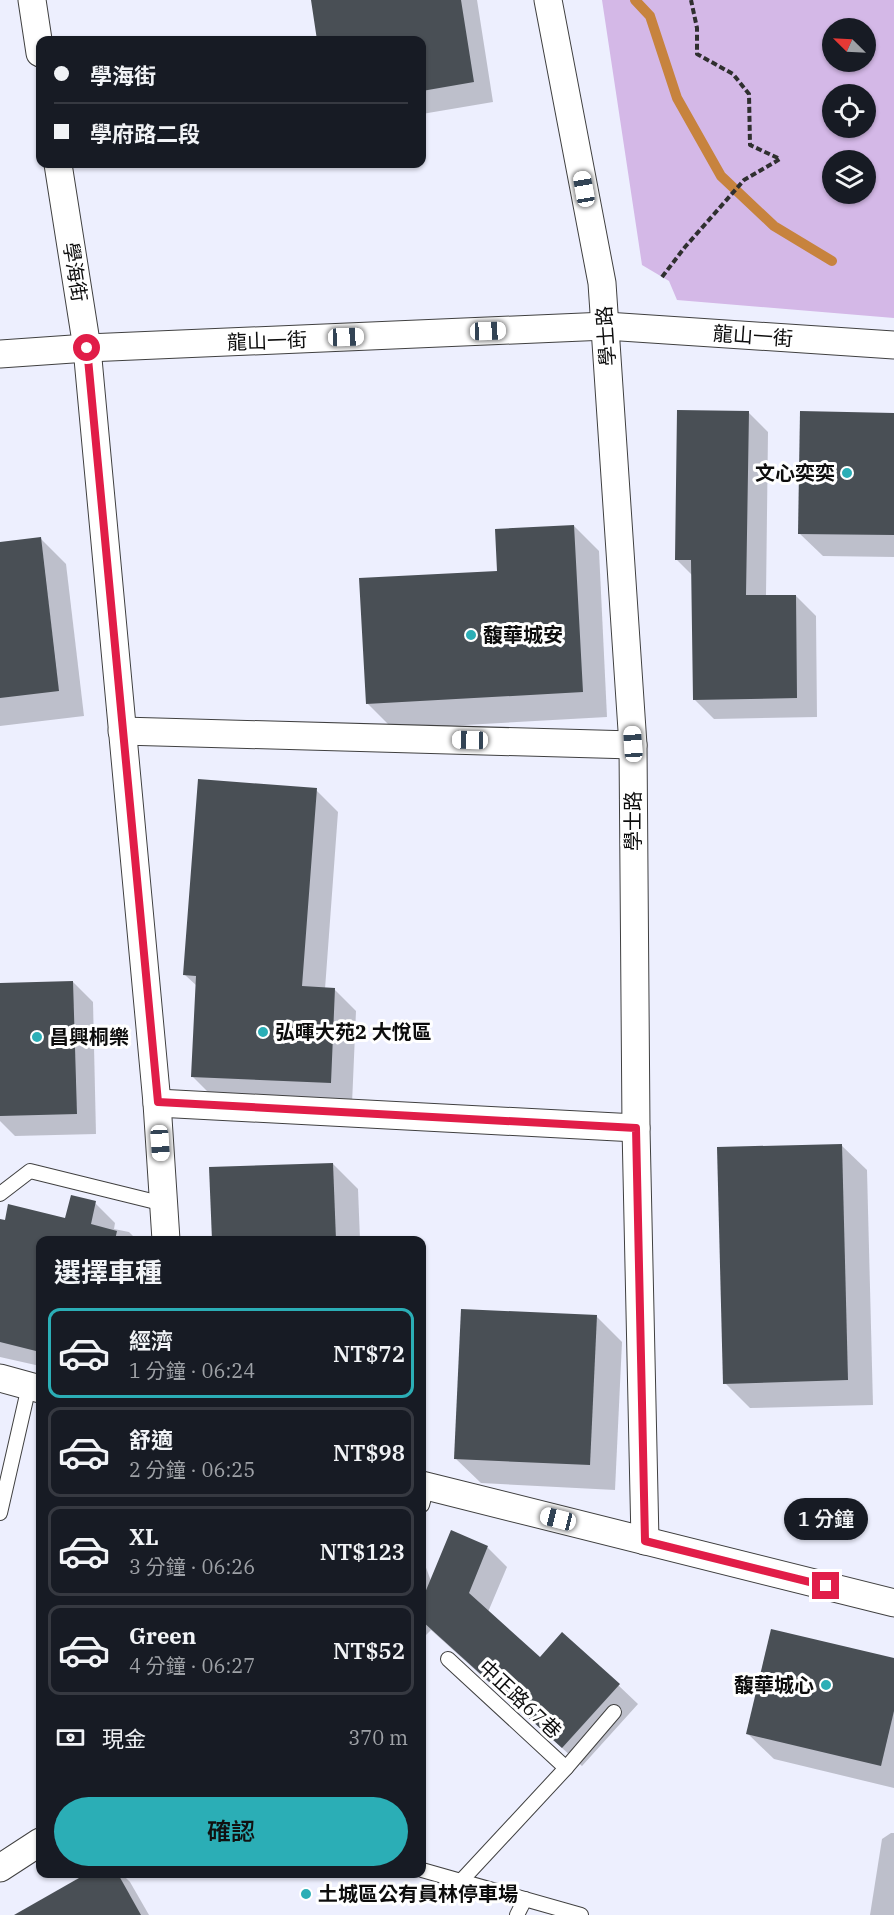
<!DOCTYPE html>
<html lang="zh-TW">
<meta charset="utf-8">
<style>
body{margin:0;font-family:"IBM Plex Serif","Noto Sans TC",serif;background:#20242c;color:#f1f3f6;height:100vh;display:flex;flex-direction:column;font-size:22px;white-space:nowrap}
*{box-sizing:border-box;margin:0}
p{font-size:20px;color:#9ea1a6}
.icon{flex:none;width:33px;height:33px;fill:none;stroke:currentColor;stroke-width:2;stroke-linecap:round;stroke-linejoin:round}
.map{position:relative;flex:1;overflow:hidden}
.drawer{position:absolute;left:36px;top:1236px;width:390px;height:642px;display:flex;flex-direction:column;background:#171b24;border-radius:12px;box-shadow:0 2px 4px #0004}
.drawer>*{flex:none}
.banner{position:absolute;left:36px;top:36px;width:390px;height:132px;border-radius:12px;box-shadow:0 2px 4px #0004;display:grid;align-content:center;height:132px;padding:0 18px;background:#171b24}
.needle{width:39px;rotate:294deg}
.tools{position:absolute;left:822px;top:18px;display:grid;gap:12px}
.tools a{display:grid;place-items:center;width:54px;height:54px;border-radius:50%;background:#171b24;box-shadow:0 2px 4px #0004;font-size:30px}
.end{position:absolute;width:27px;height:27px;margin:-14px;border:8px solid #e11d48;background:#fff;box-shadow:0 0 0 3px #fff}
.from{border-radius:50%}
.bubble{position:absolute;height:42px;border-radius:21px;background:#171b24;box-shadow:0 2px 4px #0004;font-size:20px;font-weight:600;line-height:42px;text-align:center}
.car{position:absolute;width:18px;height:36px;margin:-18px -9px;border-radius:8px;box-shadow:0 0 4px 2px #0007;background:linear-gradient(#fff 24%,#345 0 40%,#fff 0 76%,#345 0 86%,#fff 0)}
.banner b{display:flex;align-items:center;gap:21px;height:57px;font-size:22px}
.banner b+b{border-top:2px solid #363941}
.banner i{width:15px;height:15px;background:#f1f3f6}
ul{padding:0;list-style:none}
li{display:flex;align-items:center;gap:18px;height:90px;margin:0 12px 9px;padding:0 6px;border:3px solid #363941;border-radius:12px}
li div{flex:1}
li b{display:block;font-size:22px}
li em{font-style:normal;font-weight:600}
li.selected{border-color:#2baeb6}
li>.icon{width:54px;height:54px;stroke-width:1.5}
h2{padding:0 18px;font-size:27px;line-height:72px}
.pay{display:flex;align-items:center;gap:15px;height:66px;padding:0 18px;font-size:22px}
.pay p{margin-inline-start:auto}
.button{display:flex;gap:12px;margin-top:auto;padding:12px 18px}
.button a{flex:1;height:69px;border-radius:36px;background:#2baeb6;color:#111;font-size:24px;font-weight:600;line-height:69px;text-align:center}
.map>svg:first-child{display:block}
</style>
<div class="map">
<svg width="894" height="1915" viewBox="0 0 894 1915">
<rect width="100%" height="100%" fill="#edeffe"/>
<path fill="#d4b8e7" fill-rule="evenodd" d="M602,0H894V318L677,300L669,281L642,265ZM832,28H866V62H832ZM832,94H866V128H832ZM832,160H866V194H832Z"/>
<g fill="#0003">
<polygon points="313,0 477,0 493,102 422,114 422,40 319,40"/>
<polygon points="748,412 768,432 766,596 796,596 816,616 817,717 714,719 694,699 693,576 676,559"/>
<polygon points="894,414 894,557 823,556 799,533"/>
<polygon points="574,526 599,551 607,717 393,729 367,703 499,572"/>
<polygon points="41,539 66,564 84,716 0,726 0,544"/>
<polygon points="316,790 338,812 325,989 334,989 356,1011 352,1104 214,1098 192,1076 197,986 185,975"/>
<polygon points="73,982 93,1002 96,1134 15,1136 0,1121 0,985"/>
<polygon points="841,1145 867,1170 873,1405 750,1408 725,1383"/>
<polygon points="333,1164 358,1189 360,1240 213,1240 211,1169"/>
<polygon points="95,1203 115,1223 114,1229 129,1232 137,1240 40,1240 40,1366 0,1357 0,1221 66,1220"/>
<polygon points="597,1317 622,1342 615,1490 481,1483 455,1458"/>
<polygon points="452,1532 488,1548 507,1567 488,1612 540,1659 618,1685 638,1704 582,1766 431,1630 422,1639 422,1557 431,1581"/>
<polygon points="894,1660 894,1788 774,1759 748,1734"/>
<polygon points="891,1833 894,1833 894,1915 870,1915 882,1839"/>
<polygon points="89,1874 122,1874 130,1882 149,1915 18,1915"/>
</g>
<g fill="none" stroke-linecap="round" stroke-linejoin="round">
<polyline stroke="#c7833e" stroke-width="10" points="635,0 650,16 677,98 721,176 774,226 832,261"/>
</g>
<g fill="#494f55">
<polygon points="311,0 461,0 474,82 422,91 422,40 317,40"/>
<polygon points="677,410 749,411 746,595 796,595 797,698 693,700 691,560 675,560"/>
<polygon points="800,411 894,413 894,535 798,534"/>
<polygon points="574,525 583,692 366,704 359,578 497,571 495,529"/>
<polygon points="41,537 59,691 0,698 0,542"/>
<polygon points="198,779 317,788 302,986 335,988 331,1083 191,1077 196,976 183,975"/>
<polygon points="73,981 77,1114 0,1116 0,983"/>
<polygon points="842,1144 848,1380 723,1384 717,1147"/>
<polygon points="333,1163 336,1240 212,1240 209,1167"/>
<polygon points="71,1195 96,1201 91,1224 117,1231 115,1240 40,1240 40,1352 0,1342 0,1219 5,1220 8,1204 65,1218"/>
<polygon points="461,1309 597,1315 590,1465 454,1459"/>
<polygon points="451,1530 488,1546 469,1593 540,1657 562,1632 620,1684 562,1748 422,1621 422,1600"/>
<polygon points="771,1629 894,1658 894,1711 881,1766 746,1734"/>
<polygon points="86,1874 118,1874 141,1915 14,1915"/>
</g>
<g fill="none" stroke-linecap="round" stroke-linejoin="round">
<g stroke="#404040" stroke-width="16">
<g id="service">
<polyline points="0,1194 30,1171 164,1204"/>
<polyline points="422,1505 427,1486"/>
<polyline points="0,1513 29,1386"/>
<polyline points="448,1659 566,1768"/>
<polyline points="422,1870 581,1915"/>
<polyline points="461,1881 566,1768 614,1712"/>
<polyline points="517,1915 525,1899"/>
</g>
</g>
<g stroke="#404040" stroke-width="29">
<g id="minor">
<polyline points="32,0 40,53"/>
<polyline points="548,0 602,283 633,745 636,1128 645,1541"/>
<polyline points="58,164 87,348 157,1103 166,1240"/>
<polyline points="0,354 87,348 606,326 894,345"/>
<polyline points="122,731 633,745"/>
<polyline points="157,1103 636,1128"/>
<polyline points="0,1378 40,1389"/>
<polyline points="422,1485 894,1603"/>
<polyline points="0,1868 40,1842"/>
</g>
</g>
<polyline stroke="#2f2f2f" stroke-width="4" stroke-dasharray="6 3" stroke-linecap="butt" points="662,277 685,247 744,180 780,159 750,145 749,94 733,74 697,54 697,28 691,0"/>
<use href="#service" stroke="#fff" stroke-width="14"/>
<use href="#minor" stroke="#fff" stroke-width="27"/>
</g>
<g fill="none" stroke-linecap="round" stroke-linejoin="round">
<polyline stroke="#e11d48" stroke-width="8" points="87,348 158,1102 636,1128 645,1541 826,1586"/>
</g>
<g fill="#2baeb6" stroke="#fff" stroke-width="2">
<circle cx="847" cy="473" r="6"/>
<circle cx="471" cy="635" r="6"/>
<circle cx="263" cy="1032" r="6"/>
<circle cx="37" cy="1037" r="6"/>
<circle cx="826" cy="1685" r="6"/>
<circle cx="306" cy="1894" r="6"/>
</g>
<g text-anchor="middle" stroke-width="6" stroke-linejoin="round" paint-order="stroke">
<g font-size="20" fill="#0d0d0d" stroke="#fff">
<text transform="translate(75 272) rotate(81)" y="7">學海街</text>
<text transform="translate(606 336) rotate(-94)" y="7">學士路</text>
<text transform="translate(753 336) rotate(4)" y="7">龍山一街</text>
<text transform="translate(267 341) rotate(-2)" y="7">龍山一街</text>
<text transform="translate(633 821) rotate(-90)" y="7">學士路</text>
<text transform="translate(520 1699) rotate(43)" y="7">中正路67巷</text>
</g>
<g font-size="20" font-weight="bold" fill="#0d0d0d" stroke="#fff" text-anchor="start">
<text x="835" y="480" text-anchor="end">文心奕奕</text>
<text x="483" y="642">馥華城安</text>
<text x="275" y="1039">弘暉大苑2 大悅區</text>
<text x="49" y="1044">昌興桐樂</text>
<text x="814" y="1692" text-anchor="end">馥華城心</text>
<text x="318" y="1901">土城區公有員林停車場</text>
</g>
</g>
</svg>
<div class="tools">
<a><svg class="needle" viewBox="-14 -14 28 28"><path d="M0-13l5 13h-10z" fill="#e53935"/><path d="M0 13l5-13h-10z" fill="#9ea1a6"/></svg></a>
<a><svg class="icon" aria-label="locate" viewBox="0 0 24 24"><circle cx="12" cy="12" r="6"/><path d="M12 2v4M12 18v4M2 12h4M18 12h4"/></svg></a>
<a><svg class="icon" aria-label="layers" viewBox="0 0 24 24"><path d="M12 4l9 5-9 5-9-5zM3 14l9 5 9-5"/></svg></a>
</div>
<i class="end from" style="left:87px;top:348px"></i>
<i class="end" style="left:826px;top:1586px"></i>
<div class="bubble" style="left:784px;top:1498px;width:84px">1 分鐘</div>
<i class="car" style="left:584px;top:189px;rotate:350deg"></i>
<i class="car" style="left:488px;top:331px;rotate:88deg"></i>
<i class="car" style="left:346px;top:337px;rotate:88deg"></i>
<i class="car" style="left:470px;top:740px;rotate:271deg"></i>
<i class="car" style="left:633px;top:744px;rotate:356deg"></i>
<i class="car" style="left:160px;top:1143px;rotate:176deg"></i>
<i class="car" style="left:558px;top:1519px;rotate:284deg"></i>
<div class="banner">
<b><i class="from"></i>學海街</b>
<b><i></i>學府路二段</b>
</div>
<section class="drawer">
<h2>選擇車種</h2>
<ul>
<li class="selected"><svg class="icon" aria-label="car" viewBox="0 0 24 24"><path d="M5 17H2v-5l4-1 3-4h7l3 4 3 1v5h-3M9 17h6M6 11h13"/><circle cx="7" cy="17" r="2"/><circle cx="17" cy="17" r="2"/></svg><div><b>經濟</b><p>1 分鐘 · 06:24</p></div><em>NT$72</em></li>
<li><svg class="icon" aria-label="car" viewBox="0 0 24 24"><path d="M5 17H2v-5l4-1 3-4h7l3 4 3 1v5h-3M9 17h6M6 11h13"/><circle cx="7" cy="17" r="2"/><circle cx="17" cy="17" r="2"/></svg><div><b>舒適</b><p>2 分鐘 · 06:25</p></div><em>NT$98</em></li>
<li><svg class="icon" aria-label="car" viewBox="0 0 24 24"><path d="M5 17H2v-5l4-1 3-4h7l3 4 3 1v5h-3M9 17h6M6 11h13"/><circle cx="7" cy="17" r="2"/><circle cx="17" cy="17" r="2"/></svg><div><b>XL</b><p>3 分鐘 · 06:26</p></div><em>NT$123</em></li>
<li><svg class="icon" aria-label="car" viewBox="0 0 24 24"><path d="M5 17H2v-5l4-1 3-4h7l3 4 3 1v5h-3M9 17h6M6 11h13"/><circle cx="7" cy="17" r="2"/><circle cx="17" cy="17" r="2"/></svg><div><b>Green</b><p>4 分鐘 · 06:27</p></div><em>NT$52</em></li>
</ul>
<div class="pay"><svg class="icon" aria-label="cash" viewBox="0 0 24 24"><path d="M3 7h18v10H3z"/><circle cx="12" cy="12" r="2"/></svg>現金<p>370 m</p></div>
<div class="button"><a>確認</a></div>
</section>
</div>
